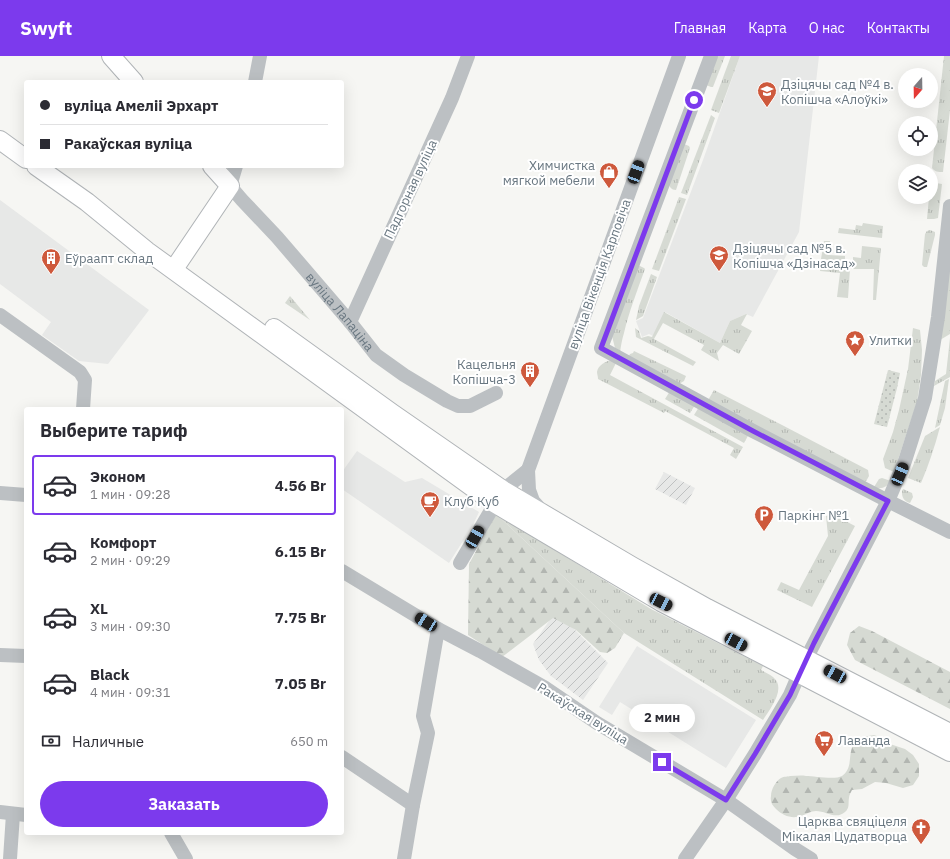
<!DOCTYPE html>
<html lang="ru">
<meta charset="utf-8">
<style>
body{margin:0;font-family:"IBM Plex Sans",sans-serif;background:#f7f7f7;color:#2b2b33;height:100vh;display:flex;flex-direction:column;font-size:15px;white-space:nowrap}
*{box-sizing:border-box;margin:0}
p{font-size:13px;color:#7c7c81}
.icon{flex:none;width:22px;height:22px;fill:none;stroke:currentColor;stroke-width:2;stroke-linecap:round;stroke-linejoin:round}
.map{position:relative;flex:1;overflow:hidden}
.sheet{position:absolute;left:24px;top:351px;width:320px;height:428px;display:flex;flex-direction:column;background:#fff;border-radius:4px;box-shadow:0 4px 16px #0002}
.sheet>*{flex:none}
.hud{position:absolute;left:24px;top:24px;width:320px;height:88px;border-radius:4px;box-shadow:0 4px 16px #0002;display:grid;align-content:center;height:88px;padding:0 16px;background:#fff}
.needle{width:26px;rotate:200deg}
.fabs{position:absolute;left:898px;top:12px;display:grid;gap:8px}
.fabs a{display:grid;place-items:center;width:40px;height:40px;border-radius:50%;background:#fff;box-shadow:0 4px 16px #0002;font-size:20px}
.end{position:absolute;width:18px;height:18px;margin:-9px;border:5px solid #7c3aed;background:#fff;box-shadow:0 0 0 2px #fff}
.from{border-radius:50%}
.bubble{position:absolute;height:28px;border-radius:14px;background:#fff;box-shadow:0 4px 16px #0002;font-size:13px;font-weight:700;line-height:28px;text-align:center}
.car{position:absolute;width:12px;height:24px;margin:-12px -6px;border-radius:5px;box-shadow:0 0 3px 1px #0007;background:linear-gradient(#222 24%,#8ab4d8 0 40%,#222 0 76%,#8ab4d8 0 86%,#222 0)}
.hud b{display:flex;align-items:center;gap:14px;height:38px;font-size:15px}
.hud b+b{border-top:1px solid #e1e1e2}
.hud i{width:10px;height:10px;background:#2b2b33}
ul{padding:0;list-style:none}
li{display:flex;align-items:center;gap:12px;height:60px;margin:0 8px 6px;padding:0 8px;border:2px solid transparent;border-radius:4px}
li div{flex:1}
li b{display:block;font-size:15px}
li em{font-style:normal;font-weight:700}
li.selected{border-color:#7c3aed}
li>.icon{width:36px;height:36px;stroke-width:1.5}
h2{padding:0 16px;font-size:18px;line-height:48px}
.pay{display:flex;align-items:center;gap:10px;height:44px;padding:0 16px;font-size:15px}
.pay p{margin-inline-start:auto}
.cta{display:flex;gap:8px;margin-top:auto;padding:8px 16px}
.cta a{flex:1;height:46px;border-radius:24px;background:#7c3aed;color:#fff;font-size:16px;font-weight:700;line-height:46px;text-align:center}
header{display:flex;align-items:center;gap:24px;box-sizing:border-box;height:56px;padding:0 20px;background:#7c3aed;color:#fff}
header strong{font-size:19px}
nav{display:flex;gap:22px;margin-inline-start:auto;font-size:14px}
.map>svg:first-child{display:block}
</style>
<header>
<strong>Swyft</strong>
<nav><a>Главная</a><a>Карта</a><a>О нас</a><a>Контакты</a></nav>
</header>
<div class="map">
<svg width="950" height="803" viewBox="0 0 950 803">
<defs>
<pattern id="industrial-furrows" width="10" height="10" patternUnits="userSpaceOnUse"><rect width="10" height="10" fill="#e7e8e7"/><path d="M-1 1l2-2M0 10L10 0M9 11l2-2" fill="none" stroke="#bfc1c1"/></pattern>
<pattern id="grass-tufts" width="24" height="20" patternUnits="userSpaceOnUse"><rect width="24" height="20" fill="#d6dad3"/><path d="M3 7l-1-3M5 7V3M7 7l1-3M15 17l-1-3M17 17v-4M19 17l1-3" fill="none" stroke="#b2b6b1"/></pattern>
<pattern id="forest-firs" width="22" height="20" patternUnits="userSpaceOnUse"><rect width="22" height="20" fill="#d6dad3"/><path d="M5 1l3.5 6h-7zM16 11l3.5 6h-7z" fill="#b2b6b1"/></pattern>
<pattern id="park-dots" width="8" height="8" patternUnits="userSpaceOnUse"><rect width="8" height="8" fill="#d6dad3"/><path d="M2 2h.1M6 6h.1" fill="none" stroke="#b2b6b1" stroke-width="1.8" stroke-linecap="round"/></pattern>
</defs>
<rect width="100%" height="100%" fill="#f6f6f3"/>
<g fill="#e7e8e7">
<polygon points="740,0 819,0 799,176 753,261 746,258 730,265 720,287 665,256 653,280 649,278 642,281 636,265 643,262 703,104"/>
<polygon points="0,144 149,254 108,308 79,305 42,279 51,266 0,228"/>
<polygon points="357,395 405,426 422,422 479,456 473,469 449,507 342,433 342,416"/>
<polygon points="637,590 756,664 726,712 620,646 612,659 599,651"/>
</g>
<g fill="url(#industrial-furrows)">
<polygon points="664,416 695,432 686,449 655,433"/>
<polygon points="556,555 608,607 583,644 551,620 539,604 533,588"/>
</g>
<g fill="url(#grass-tufts)">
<polygon points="715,0 725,0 713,31 711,31 706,29"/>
<polygon points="731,0 740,0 719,57 711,54"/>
<path d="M944,0H950V54L943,116C938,116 935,116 932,112Z"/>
<polygon points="711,59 715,62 687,139 681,137"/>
<path d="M684,88L689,90L690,92L676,134C671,134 670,131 668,127Z"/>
<polygon points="934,127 936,127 942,128 938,162 934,163 927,163 929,141 931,141 931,130"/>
<polygon points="679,141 686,143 659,215 652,213"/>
<polygon points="863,167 883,170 882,182 838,177 839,172 855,174 856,169 862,170"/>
<polygon points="930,174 935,176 935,179 927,211 924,211 922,209 925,178 927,175"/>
<polygon points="950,177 950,278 940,284"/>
<polygon points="824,185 830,185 829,199 845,200 845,204 853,204 853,201 861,202 862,190 881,192 876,244 873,244 874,213 850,213 848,242 837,241 840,217 820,215 821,210 840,211 841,205 821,203"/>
<path d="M638,209L644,212L645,213C637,235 629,256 624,277C622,283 621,290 620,296L615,292L612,280Z"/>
<polygon points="651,218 657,221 643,260 636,264 639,250"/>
<polygon points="290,240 310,264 285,247"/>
<polygon points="664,256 720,287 730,265 746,258 747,258 741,269 752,275 739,298 723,289 717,297 719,305 701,294 704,289 663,267 654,283 696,306 693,310 636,281 635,272 639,275 641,282 648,280 652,281"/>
<polygon points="913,272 920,274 922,294 921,319 917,346 894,416 885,412 883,403 893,376 899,354 908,313"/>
<polygon points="950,282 950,321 934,330 935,325 946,318"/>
<polygon points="634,295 686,320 684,325 679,328 628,302 630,298 633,297"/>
<path d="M612,304L617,305L610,319L743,391L736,403L730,399L734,392L665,355L664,357L598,323C598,320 597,318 597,316C598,309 606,305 612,304Z"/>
<polygon points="949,323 945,352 940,369 935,372 945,325"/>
<polygon points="714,334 782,369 868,414 869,420 865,427 707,346"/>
<polygon points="670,335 695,349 690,357 665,343"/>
<polygon points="699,351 749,378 744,387 694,359"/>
<path d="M940,371C935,390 929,408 921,427L908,422L925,380Z"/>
<path d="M882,422L891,425C887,431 881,434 874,431L879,423Z"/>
<path d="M903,433L912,437L913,441L910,447C904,446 900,439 903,433Z"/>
<path d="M496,458L651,553L763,610L761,614C765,616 769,618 773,621C787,632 770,653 763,664L624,577Z"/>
<polygon points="832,458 855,470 812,551 777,534 781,526 799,534 828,480 826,460"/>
</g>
<g fill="url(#forest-firs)">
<polygon points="496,458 624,577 615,592 607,597 600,596 576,574 553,562 502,601 468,579 469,508"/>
<polygon points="859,570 872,575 950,616 950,653 855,604 847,589 850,577"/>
<path d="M874,679L882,682L887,687L905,693L913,699L919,708V720L913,729L903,732L886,727L875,726L862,733L852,734C851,736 849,739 849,742C848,747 850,752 845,756C836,764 826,755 816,755C811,755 806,758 801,760C792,763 783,760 776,753C772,749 770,746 771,740C771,733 776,725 781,722C784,720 788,721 790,720C795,720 801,719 806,720C814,720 835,724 842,720C859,708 838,683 874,679Z"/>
</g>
<polygon fill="url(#park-dots)" points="888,314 900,317 897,332 887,371 874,368"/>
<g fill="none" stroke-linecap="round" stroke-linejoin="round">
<g stroke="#b0b4b7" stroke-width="20">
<g id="major">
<polyline points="111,0 134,26"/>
<polyline points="0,84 26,103"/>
<polyline points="36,110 87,146 147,195 494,447 661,546 950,696"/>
<polyline points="174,213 230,130 212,110"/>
<polyline points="274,272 392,357 503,434 632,510 707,552 950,677"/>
</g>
</g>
<g stroke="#bcc0c3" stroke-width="14">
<polyline points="711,0 601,292 753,375 888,445 950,476"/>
<polyline points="255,26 260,0"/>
<path id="s1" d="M236,110L230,130L242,144L277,181L350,266L376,299L404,319L447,345L458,350H470L496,337"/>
<polyline points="0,259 80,316 85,324 83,353"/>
<polyline points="350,266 452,42 468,0"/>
<polyline points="0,437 26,439"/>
<polyline points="542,455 533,445 529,434 528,414 679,0"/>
<polyline points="460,507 503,434 528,414"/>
<polyline points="342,515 438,573 480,595 544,631 597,667 726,744 795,793 811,803"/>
<polyline points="0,599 26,600"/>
<polyline points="806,603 888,445 905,405 925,342 938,261 950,150"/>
<polyline points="342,701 413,749"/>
<polyline points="0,756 26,759"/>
<polyline points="171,777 186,803"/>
<polyline points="10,803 13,758"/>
<polyline points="404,803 413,749 428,677 423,660 438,573"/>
<polyline points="685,803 726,744 755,698 790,639 799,618"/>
</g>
<use href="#major" stroke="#fff" stroke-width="18"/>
</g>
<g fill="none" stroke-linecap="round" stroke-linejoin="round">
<polyline stroke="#7c3aed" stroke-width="5" points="662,706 726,744 755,698 790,639 814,587 888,445 753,375 601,292 694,44"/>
</g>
<defs>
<g id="school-pin" transform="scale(1)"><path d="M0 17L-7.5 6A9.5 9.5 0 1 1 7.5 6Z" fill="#ce593c" stroke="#fff"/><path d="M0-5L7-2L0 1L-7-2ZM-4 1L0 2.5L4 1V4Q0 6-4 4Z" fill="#fff"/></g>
<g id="shop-pin" transform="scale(1)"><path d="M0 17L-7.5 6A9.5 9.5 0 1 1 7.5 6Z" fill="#ce593c" stroke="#fff"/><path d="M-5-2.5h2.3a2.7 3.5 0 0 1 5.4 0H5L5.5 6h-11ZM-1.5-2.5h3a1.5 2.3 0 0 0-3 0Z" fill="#fff"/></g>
<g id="building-pin" transform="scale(1)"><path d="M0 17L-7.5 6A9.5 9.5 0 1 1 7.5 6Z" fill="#ce593c" stroke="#fff"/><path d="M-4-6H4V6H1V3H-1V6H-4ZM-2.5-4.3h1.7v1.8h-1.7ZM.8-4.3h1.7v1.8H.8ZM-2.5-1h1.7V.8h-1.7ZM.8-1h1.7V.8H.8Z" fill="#fff"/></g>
<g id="sight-pin" transform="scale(1)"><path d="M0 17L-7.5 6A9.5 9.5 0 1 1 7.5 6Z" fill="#ce593c" stroke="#fff"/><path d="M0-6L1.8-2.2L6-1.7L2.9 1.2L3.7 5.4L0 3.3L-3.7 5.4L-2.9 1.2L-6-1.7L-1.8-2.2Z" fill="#fff"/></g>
<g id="cafe-pin" transform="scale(1)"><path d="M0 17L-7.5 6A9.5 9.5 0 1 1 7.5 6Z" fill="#ce593c" stroke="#fff"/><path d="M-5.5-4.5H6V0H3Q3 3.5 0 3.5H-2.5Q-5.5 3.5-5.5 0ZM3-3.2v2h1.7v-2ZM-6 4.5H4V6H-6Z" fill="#fff"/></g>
<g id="parking-pin" transform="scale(1)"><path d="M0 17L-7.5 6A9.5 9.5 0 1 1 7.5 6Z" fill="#ce593c" stroke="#fff"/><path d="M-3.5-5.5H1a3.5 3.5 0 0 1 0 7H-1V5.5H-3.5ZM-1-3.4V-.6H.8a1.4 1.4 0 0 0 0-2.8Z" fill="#fff"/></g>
<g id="supermarket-pin" transform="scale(1)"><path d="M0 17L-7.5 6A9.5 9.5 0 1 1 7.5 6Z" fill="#ce593c" stroke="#fff"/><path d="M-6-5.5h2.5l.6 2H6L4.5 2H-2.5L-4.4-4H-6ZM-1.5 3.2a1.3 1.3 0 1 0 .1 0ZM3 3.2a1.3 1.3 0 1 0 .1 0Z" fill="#fff"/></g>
<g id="church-pin" transform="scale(1)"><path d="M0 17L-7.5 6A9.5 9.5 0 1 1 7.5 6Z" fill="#ce593c" stroke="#fff"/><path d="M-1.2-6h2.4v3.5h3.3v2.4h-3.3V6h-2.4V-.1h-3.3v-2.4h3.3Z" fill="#fff"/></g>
</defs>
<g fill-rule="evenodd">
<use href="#school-pin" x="767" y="35"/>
<use href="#shop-pin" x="609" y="116"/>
<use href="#school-pin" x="719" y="199"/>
<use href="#building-pin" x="51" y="202"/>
<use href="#sight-pin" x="855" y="284"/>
<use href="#building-pin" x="530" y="315"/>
<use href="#cafe-pin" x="430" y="445"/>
<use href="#parking-pin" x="764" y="459"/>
<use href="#supermarket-pin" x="824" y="684"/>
<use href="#church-pin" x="921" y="772"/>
</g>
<g text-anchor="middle" stroke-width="4" stroke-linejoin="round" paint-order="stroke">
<g font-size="13" fill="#697781" stroke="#fff" text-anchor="start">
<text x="781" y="33">Дзіцячы сад №4 в.<tspan x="781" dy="15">Копішча «Алоўкі»</tspan></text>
<text x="595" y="114" text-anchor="end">Химчистка<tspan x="595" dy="15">мягкой мебели</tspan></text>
<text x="733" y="197">Дзіцячы сад №5 в.<tspan x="733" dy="15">Копішча «Дзінасад»</tspan></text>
<text x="65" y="207">Еўраапт склад</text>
<text x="869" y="289">Улитки</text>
<text x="516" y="313" text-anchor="end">Кацельня<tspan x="516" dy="15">Копішча-3</tspan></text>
<text x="444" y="450">Клуб Куб</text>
<text x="778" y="464">Паркінг №1</text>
<text x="838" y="689">Лаванда</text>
<text x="907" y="770" text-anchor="end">Царква свяціцеля<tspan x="907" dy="15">Мікалая Цудатворца</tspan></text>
</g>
<g font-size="13" fill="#697781" stroke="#fff">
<text transform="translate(410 133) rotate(-65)" y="5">Падгорная вуліца</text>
<text transform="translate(599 218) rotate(-70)" y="5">вуліца Вікенція Карповіча</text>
<text dy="5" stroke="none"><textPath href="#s1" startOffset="188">вуліца Лапаціна</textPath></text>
<text transform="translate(583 657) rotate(32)" y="5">Ракаўская вуліца</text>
</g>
</g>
</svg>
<div class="fabs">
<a><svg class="needle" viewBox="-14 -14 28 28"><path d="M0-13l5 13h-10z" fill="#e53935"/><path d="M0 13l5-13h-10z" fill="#7c7c81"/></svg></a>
<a><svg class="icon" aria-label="locate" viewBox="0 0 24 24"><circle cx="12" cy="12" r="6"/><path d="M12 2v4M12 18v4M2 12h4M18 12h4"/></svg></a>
<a><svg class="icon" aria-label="layers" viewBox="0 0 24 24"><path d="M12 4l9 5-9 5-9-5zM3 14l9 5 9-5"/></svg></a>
</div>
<i class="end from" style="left:694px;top:44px"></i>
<i class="end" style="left:662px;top:706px"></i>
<div class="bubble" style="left:629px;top:648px;width:66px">2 мин</div>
<i class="car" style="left:636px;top:116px;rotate:20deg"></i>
<i class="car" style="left:900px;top:418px;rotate:23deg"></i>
<i class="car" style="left:475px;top:481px;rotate:30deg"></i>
<i class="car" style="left:661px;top:546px;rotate:117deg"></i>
<i class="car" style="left:426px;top:566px;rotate:302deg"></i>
<i class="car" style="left:736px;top:586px;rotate:118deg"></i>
<i class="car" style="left:835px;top:618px;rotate:298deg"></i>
<div class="hud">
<b><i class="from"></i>вуліца Амеліі Эрхарт</b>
<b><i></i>Ракаўская вуліца</b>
</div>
<section class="sheet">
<h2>Выберите тариф</h2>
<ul>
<li class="selected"><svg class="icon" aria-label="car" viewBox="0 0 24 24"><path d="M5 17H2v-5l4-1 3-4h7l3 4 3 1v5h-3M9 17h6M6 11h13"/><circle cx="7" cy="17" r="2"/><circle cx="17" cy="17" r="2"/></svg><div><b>Эконом</b><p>1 мин · 09:28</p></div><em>4.56 Br</em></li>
<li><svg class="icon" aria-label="car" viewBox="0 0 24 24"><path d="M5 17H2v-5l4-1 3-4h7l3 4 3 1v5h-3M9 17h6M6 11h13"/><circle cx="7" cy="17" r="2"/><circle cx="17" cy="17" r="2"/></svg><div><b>Комфорт</b><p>2 мин · 09:29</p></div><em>6.15 Br</em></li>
<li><svg class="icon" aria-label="car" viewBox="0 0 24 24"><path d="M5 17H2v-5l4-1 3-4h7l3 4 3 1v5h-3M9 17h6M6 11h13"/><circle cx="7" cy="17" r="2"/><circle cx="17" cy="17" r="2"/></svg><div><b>XL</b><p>3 мин · 09:30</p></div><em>7.75 Br</em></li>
<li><svg class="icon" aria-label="car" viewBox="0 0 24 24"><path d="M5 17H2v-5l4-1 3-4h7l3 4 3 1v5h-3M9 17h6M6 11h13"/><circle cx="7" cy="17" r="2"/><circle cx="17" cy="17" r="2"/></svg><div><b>Black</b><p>4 мин · 09:31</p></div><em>7.05 Br</em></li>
</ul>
<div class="pay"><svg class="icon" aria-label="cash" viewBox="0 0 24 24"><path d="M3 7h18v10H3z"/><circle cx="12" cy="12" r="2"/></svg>Наличные<p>650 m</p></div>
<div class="cta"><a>Заказать</a></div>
</section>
</div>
